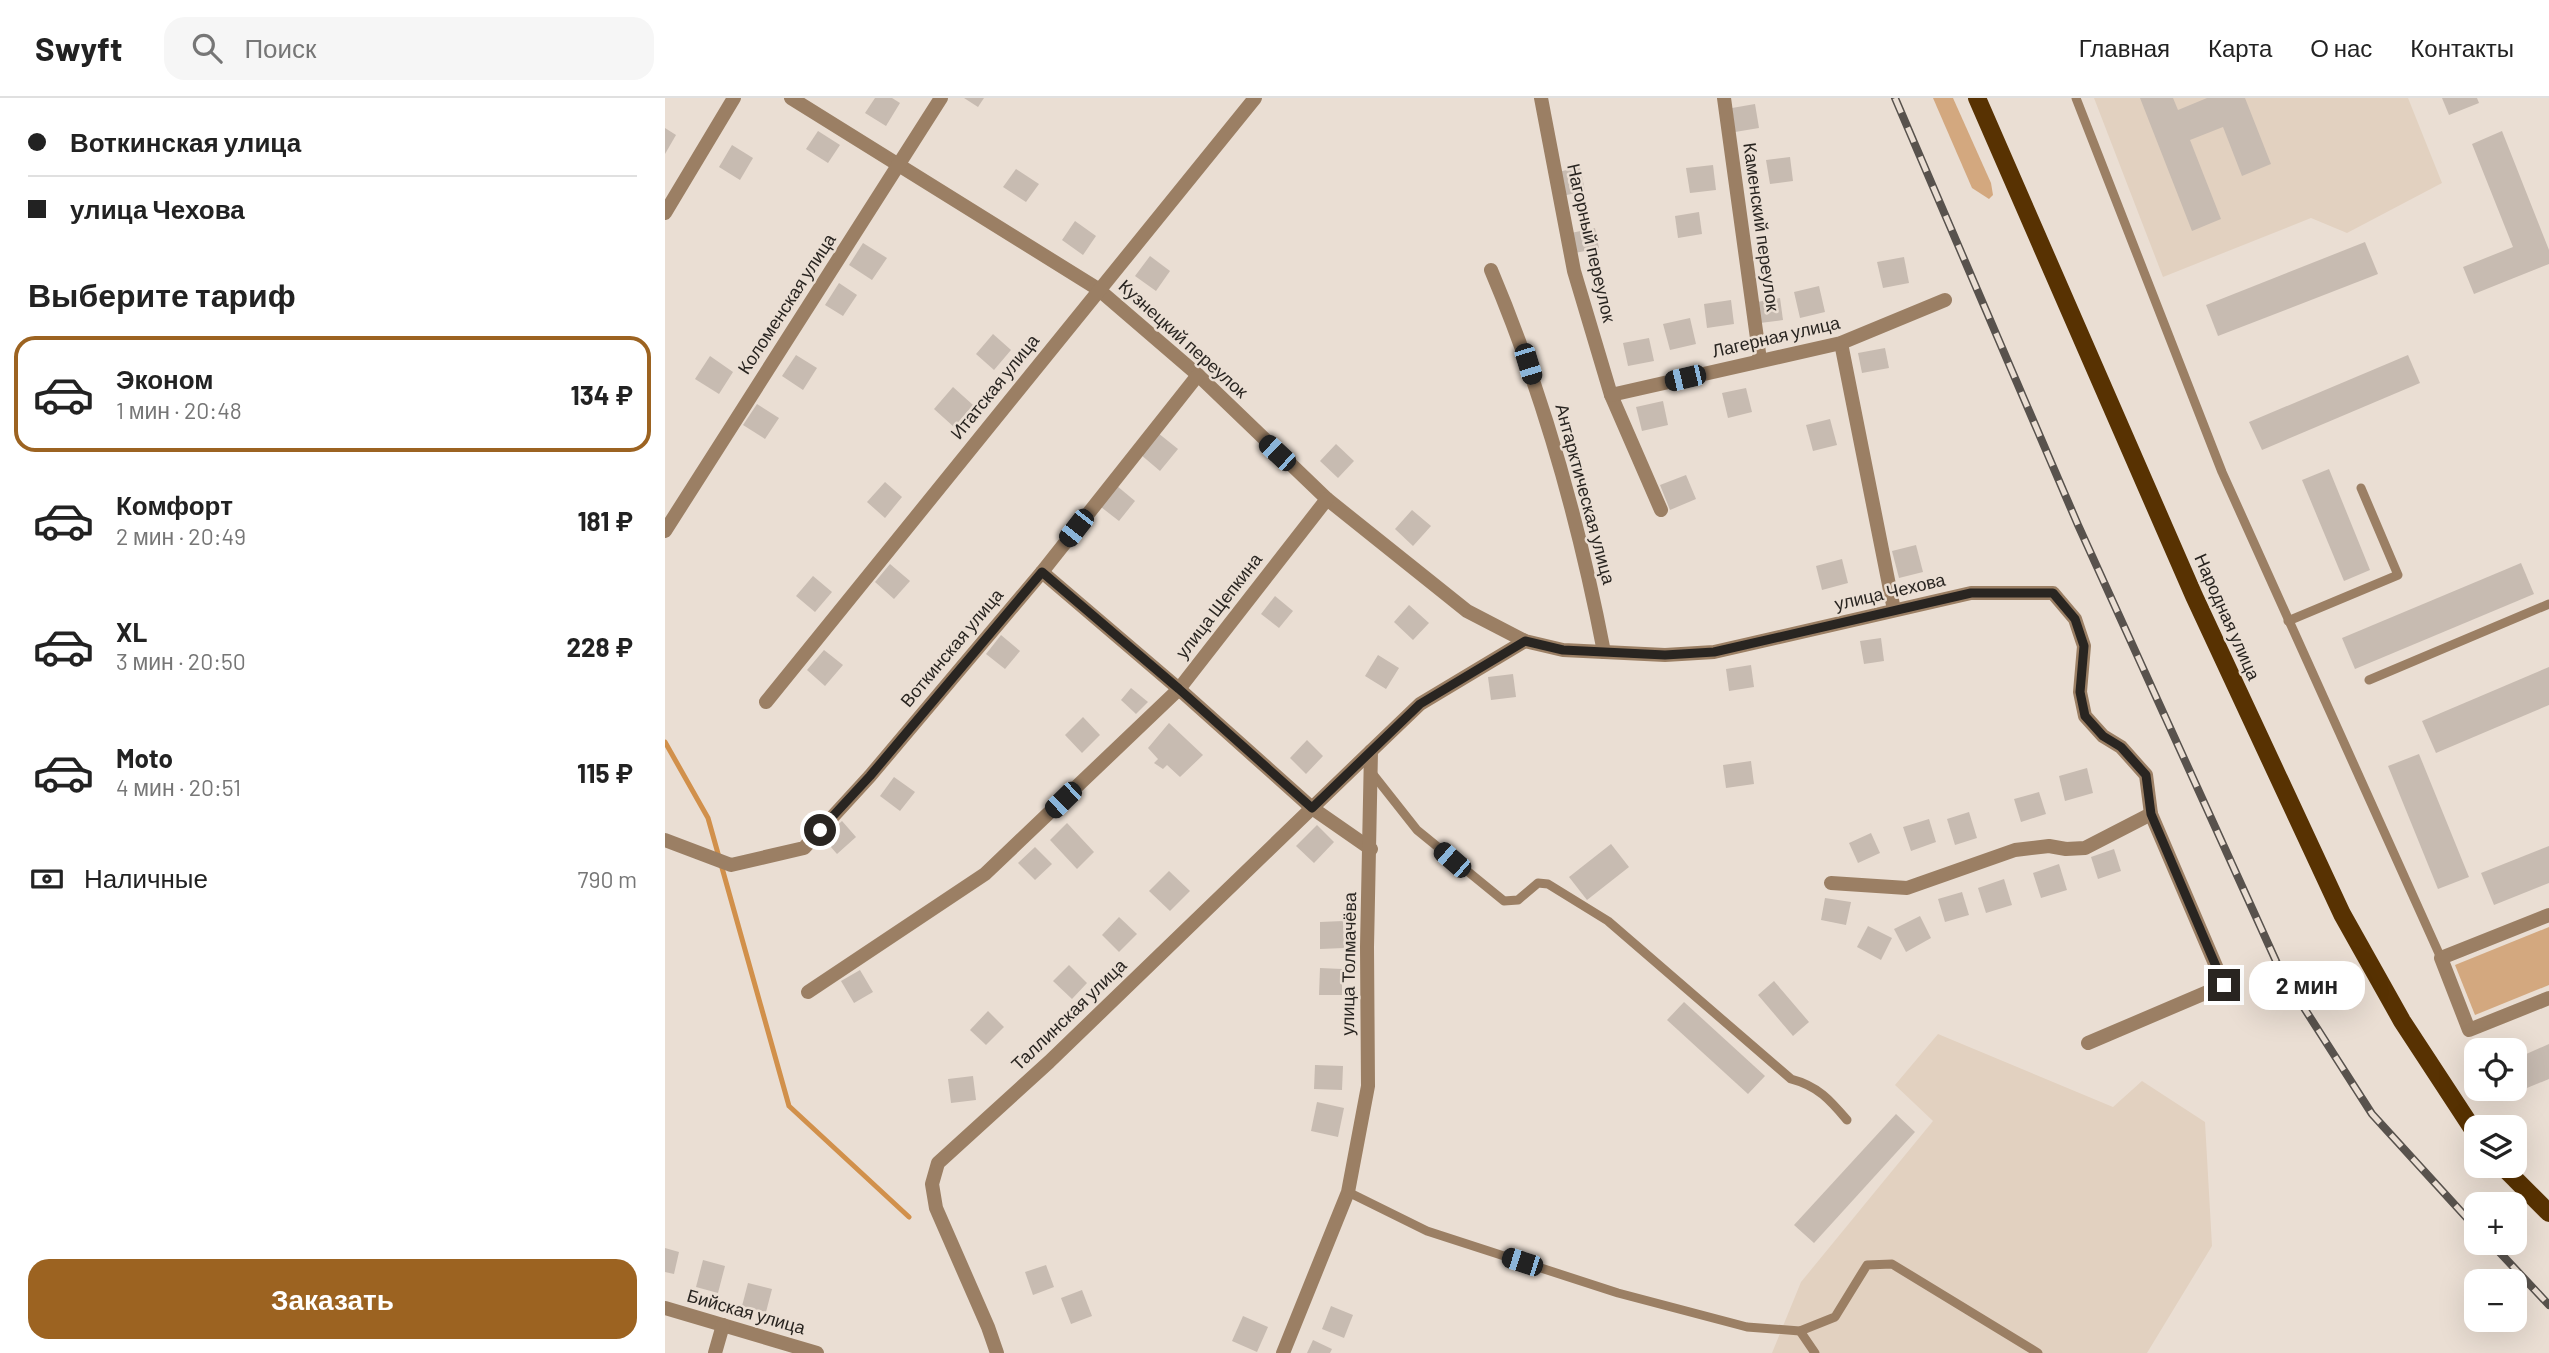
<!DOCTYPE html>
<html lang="ru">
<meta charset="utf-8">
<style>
body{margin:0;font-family:Barlow,sans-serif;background:#f6f6f6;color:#222;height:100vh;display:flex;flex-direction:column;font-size:26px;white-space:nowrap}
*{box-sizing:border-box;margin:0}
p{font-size:23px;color:#767676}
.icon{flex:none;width:38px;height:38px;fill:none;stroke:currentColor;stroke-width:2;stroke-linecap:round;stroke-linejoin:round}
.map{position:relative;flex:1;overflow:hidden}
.sheet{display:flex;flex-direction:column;background:#fff;width:665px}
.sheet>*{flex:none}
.top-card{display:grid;align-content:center;height:154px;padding:0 28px;background:#fff}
.controls{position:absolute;left:1799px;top:940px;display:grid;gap:14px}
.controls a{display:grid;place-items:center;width:63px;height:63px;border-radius:14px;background:#fff;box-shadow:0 7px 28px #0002;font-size:35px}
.end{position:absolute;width:32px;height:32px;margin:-16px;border:9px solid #292521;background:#fff;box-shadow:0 0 0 4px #fff}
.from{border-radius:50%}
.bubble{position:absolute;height:49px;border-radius:21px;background:#fff;box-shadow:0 7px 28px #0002;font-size:23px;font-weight:700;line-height:49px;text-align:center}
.car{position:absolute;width:21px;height:42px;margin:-21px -10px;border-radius:9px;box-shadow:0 0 5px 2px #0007;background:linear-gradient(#222 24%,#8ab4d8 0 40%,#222 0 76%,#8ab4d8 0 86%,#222 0)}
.top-card b{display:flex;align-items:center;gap:24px;height:66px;font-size:26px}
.top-card b+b{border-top:2px solid #e0e0e0}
.top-card i{width:18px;height:18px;background:#222}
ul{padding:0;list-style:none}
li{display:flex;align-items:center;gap:21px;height:116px;margin:0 14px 10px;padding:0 14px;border:4px solid transparent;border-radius:21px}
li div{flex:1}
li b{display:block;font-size:26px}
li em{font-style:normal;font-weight:700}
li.active{border-color:#9c6321}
li>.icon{width:63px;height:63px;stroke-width:1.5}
h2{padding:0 28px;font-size:32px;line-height:84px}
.pay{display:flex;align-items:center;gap:18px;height:77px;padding:0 28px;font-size:26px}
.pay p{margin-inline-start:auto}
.action{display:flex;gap:14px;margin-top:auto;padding:14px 28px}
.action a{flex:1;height:80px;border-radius:21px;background:#9c6321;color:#fff;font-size:28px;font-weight:700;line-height:80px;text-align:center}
header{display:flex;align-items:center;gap:42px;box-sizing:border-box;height:98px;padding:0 35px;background:#fff;border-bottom:2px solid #e0e0e0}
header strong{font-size:33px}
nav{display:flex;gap:38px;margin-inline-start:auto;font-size:24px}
.search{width:490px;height:63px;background:#f6f6f6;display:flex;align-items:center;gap:18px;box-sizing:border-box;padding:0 24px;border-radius:21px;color:#767676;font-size:26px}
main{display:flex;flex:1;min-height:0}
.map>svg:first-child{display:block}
</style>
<header>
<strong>Swyft</strong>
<div class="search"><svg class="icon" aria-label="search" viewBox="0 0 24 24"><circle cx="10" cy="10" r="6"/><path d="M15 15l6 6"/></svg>Поиск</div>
<nav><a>Главная</a><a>Карта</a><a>О нас</a><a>Контакты</a></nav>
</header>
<main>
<section class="sheet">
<div class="top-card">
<b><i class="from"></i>Воткинская улица</b>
<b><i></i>улица Чехова</b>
</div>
<h2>Выберите тариф</h2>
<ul>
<li class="active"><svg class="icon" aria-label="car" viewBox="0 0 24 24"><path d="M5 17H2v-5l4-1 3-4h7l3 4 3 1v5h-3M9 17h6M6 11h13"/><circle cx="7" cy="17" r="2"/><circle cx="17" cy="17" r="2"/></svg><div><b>Эконом</b><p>1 мин · 20:48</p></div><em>134 ₽</em></li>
<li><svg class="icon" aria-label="car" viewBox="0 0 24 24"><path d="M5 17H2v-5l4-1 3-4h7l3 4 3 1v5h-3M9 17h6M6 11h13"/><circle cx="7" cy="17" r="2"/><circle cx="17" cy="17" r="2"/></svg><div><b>Комфорт</b><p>2 мин · 20:49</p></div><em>181 ₽</em></li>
<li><svg class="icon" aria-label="car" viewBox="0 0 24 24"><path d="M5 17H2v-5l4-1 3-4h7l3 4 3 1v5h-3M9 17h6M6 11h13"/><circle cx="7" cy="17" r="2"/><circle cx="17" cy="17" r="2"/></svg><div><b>XL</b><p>3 мин · 20:50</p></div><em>228 ₽</em></li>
<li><svg class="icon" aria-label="car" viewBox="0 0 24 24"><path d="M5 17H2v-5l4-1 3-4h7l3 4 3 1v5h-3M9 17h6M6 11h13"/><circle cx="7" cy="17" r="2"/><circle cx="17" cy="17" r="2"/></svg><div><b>Moto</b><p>4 мин · 20:51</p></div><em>115 ₽</em></li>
</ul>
<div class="pay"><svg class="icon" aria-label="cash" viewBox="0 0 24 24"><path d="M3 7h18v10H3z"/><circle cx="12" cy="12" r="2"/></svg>Наличные<p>790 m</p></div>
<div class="action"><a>Заказать</a></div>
</section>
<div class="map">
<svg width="1884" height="1255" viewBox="0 0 1884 1255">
<rect width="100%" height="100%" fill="#eaded3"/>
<g fill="#e2d1c0">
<polygon points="1429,0 1743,0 1777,85 1682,135 1646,120 1498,179"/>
<polygon points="1273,936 1448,1009 1477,983 1540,1024 1547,1148 1482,1255 1107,1255 1136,1184 1268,1023 1230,987"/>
</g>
<g fill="#d3a87f">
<polygon points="1268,0 1288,0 1326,85 1328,97 1324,101 1307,90"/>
<polygon points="1884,829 1884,887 1810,917 1790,867"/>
</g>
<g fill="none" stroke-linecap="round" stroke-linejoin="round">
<polyline stroke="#d1904b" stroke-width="5" points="0,644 43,720 124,1008 244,1119"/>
</g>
<g fill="#c7bbb1">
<polygon points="210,0 227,0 235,5 221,28 200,15"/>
<polygon points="299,0 319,0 313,9"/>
<polygon points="1475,0 1508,0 1513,12 1542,0 1580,0 1606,66 1577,78 1558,29 1525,42 1556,121 1527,133"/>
<polygon points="1777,0 1812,0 1814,5 1784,17"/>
<polygon points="1090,6 1094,30 1070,34 1067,10"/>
<polygon points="0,30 11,37 0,56"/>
<polygon points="153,33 175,47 163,65 141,51"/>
<polygon points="1837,33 1884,152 1884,166 1809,196 1798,169 1848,149 1807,46"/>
<polygon points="67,47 88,60 75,82 54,69"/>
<polygon points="1125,59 1128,83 1105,86 1101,62"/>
<polygon points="1048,67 1051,92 1025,95 1021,70"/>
<polygon points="915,69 920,93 897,98 893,74"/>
<polygon points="351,71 374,86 361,104 338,89"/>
<polygon points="1034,114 1037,136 1013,140 1010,118"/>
<polygon points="410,123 431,138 418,157 397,142"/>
<polygon points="930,130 934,150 910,155 906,135"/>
<polygon points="1700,144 1713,176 1553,238 1541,207"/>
<polygon points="198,145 222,160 207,182 184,167"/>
<polygon points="485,158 505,173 491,193 470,178"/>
<polygon points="1239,159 1244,185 1218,190 1212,164"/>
<polygon points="174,185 192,197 178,218 160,207"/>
<polygon points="1154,188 1160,214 1135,220 1129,194"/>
<polygon points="1115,200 1118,222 1095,225 1092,204"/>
<polygon points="1066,202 1069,226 1042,230 1039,206"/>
<polygon points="1025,220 1031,246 1005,252 998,226"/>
<polygon points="328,236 346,252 329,272 311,256"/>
<polygon points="984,240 989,263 963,268 958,245"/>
<polygon points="1220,250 1224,270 1197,275 1193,255"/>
<polygon points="131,257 152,270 138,292 117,278"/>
<polygon points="1743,257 1755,285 1597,352 1584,324"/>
<polygon points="45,258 68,274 54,296 30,281"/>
<polygon points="288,289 308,307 289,329 269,311"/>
<polygon points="1081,290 1087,314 1063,320 1057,295"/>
<polygon points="998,303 1003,327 977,333 971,309"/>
<polygon points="92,306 114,320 100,341 78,327"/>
<polygon points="1165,321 1172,347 1148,353 1141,327"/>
<polygon points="493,335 513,351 495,373 475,356"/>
<polygon points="671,346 689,363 673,380 655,363"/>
<polygon points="1664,371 1705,472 1679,483 1637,382"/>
<polygon points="1021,377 1031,401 1005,412 995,387"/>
<polygon points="220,384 237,399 220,420 202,404"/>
<polygon points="452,388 470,403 454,423 436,409"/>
<polygon points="747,412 766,428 748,448 730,431"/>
<polygon points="1251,447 1258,474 1234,480 1227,453"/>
<polygon points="1177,461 1183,485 1157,492 1151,468"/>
<polygon points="1856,465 1869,496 1690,571 1677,540"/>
<polygon points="225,466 245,483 229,501 210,484"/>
<polygon points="148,478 167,494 150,514 131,498"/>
<polygon points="610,498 628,513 614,530 596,516"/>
<polygon points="744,507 764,525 748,542 729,524"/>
<polygon points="336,537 355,553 340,571 321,556"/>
<polygon points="1216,540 1219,563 1199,566 1195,543"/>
<polygon points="159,552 178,567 160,588 142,572"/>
<polygon points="713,557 734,570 721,591 700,578"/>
<polygon points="1086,567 1089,589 1064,593 1061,571"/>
<polygon points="1884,569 1884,607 1771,655 1757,623"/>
<polygon points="848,576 851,599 826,602 823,579"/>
<polygon points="466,590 483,604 471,616 456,602"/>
<polygon points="418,619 435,637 417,655 400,637"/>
<polygon points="504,625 538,657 515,679 502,667 498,671 489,665 493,661 483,650"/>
<polygon points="642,642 658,658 641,676 625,660"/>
<polygon points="1754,656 1804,779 1773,791 1723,668"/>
<polygon points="1086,663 1089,686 1061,690 1058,667"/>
<polygon points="1422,670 1428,695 1400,703 1394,678"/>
<polygon points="229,679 250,694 235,713 215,698"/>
<polygon points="1374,694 1381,716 1356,724 1349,701"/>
<polygon points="1304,714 1312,740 1290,747 1282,721"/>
<polygon points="1264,721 1271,744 1246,753 1238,729"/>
<polygon points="177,723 191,739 172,756 158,740"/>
<polygon points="402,725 429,754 412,771 385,742"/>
<polygon points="652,727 669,744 649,765 631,748"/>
<polygon points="1206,735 1215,755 1193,765 1184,745"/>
<polygon points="946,746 964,769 922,802 904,779"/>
<polygon points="1884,748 1884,785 1829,807 1816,775"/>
<polygon points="370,749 387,766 370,782 353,765"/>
<polygon points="1449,751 1456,773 1433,781 1426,759"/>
<polygon points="1394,766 1402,792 1376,800 1368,775"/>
<polygon points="504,773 525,793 505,813 484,793"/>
<polygon points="1339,781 1347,807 1321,815 1313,790"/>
<polygon points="1297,794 1304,817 1280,824 1273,801"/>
<polygon points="1160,800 1186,804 1181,827 1156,822"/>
<polygon points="1255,818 1266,840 1241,854 1229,831"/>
<polygon points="454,819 472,836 454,854 437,837"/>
<polygon points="678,823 679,850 655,851 655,824"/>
<polygon points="1203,828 1227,840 1216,862 1192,849"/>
<polygon points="404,867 422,885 407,901 388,883"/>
<polygon points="655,870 677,871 677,897 654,897"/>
<polygon points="195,872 208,894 189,905 176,883"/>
<polygon points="1109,883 1144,924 1128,938 1093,897"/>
<polygon points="1019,904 1100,978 1083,996 1002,922"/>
<polygon points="323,913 339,929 321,947 305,932"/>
<polygon points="1884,946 1884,981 1857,992 1850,975 1850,961"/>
<polygon points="650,967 678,968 677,992 649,991"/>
<polygon points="308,978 311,1002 286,1005 283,981"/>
<polygon points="652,1004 679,1010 673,1039 646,1033"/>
<polygon points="1231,1016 1250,1034 1149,1145 1129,1127"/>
<polygon points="0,1150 14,1154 9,1176 0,1174"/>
<polygon points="38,1162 60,1168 53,1195 31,1189"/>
<polygon points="381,1167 389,1189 368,1197 360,1174"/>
<polygon points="83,1185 107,1191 101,1214 77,1208"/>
<polygon points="417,1192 427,1218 406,1226 396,1200"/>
<polygon points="666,1208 688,1217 679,1240 657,1231"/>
<polygon points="578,1218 603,1229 592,1254 567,1243"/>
<polygon points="648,1242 667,1251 665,1255 642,1255"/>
</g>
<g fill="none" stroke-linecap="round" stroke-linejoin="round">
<g stroke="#9b7f64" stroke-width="9">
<polyline points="1411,0 1557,374 1776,860"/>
<polyline points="1623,523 1733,477 1696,390"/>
<polyline points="1704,582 1884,506"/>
<path d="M707,675L752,732L839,803L853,802L873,785L883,786L943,823L1126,981C1153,988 1165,1002 1182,1022"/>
<polyline points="683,1094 762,1133 953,1195 1082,1229 1135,1233 1170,1219 1202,1167 1227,1166 1373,1255"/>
<polyline points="1135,1233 1150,1255"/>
</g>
<g stroke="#9b7f64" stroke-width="14">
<polyline points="126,0 433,191 533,277 662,401 802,513 860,543 898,552 939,554 1000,557 1049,554 1306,495 1388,495 1410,521 1419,548 1415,594 1420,618 1438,638 1456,649 1481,677 1486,716 1559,887 1423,945"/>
<polyline points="876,0 909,173 946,297 996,412"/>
<polyline points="1059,0 1095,262"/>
<polyline points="0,115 69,0"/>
<path d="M826,172C878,295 914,424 939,554"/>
<polyline points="1176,245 1229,512"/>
<polyline points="946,297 1176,245 1280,202"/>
<polyline points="0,433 276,0"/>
<polyline points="377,474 514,591 647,710 706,751"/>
<polyline points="101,604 590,0"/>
<polyline points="0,742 66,767 139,750 205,678 377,474 533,277"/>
<polyline points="1166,785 1242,790 1350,752 1384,748 1401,751 1420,750 1486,716"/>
<polyline points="1884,817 1776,860 1804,932 1884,900"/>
<polyline points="143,894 320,776 514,591 662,401"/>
<polyline points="0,1210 152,1255"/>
<polyline points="50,1255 58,1227"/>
<polyline points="332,1255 323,1229 271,1110 267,1086 273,1065 384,964 706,653"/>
<polyline points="618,1255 683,1094 703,988 702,849 706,653 755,606 860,543"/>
</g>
<g stroke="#583202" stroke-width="18">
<polyline points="1312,0 1529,498 1677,816 1737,923 1811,1036"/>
<polyline points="1837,1068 1884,1115"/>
</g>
<g stroke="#58524d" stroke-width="8">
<g id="rail">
<polyline points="1230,0 1413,427 1616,874 1707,1016 1811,1130"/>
<polyline points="1825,1144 1884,1207"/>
</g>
</g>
<use href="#rail" stroke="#eaded3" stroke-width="5" stroke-dasharray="16" stroke-linecap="butt"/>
</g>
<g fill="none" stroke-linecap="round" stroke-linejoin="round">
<polyline stroke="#292521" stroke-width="9" points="155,732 205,678 377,474 514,591 647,710 755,606 860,543 898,552 939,554 1000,557 1049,554 1306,495 1388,495 1410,521 1419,548 1415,594 1420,618 1438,638 1456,649 1481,677 1486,716 1559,887"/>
</g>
<g text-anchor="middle" stroke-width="5" stroke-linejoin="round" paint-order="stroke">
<g font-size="18" fill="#292521" stroke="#eaded3">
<text transform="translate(1096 129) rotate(82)" y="6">Каменский переулок</text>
<text transform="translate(926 145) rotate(77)" y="6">Нагорный переулок</text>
<text transform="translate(122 206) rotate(-57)" y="6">Коломенская улица</text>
<text transform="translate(1111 239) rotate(-13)" y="6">Лагерная улица</text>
<text transform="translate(518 241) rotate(42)" y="6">Кузнецкий переулок</text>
<text transform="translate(330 289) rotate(-51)" y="6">Итатская улица</text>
<text transform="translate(920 396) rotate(75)" y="6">Антарктическая улица</text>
<text transform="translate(1225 494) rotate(-13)" y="6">улица Чехова</text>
<text transform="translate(554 508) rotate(-52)" y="6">улица Щепкина</text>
<text transform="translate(1562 519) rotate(66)" y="6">Народная улица</text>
<text transform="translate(287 550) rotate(-50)" y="6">Воткинская улица</text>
<text transform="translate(684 866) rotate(-89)" y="6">улица Толмачёва</text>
<text transform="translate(404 917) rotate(-44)" y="6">Таллинская улица</text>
<text transform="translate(81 1214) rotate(16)" y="6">Бийская улица</text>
</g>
</g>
</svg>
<div class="controls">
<a><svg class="icon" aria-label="locate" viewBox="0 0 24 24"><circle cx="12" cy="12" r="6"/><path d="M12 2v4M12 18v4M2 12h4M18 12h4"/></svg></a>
<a><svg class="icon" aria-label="layers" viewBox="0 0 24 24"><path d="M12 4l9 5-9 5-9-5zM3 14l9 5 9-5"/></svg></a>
<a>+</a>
<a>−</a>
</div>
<i class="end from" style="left:155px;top:732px"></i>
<i class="end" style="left:1559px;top:887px"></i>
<div class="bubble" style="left:1584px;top:863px;width:116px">2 мин</div>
<i class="car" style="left:863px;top:266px;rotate:163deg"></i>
<i class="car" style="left:1020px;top:280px;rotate:257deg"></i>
<i class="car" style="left:612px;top:355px;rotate:313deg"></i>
<i class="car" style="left:411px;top:430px;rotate:218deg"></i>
<i class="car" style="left:398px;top:702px;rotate:226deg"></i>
<i class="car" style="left:787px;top:762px;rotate:311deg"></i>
<i class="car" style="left:857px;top:1164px;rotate:288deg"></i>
</div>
</main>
